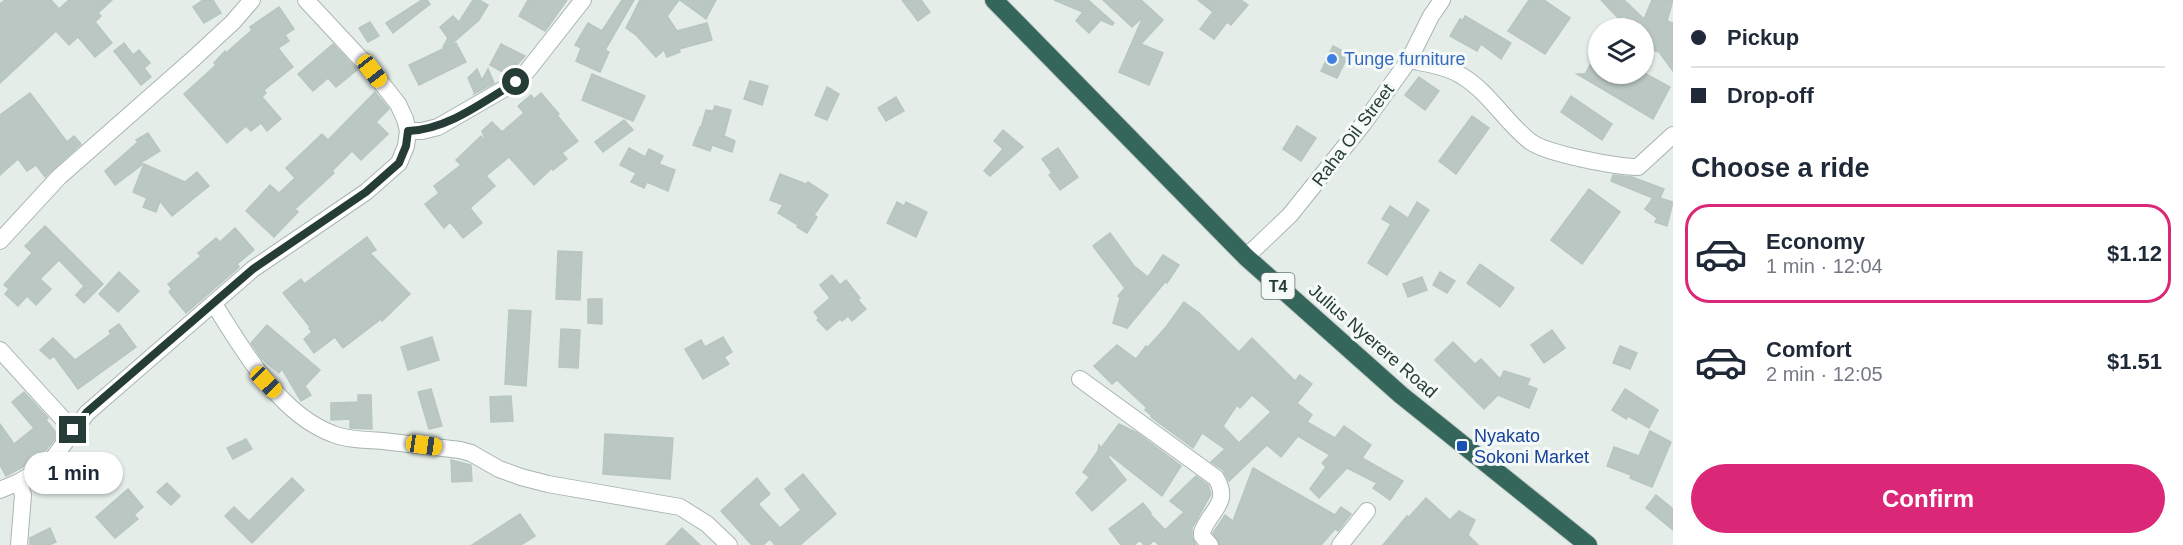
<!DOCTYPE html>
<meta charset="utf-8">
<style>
body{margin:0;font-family:Arial,sans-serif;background:#f6f6f7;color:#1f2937;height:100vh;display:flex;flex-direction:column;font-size:22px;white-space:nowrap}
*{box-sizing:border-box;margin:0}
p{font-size:20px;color:#747a83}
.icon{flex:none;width:33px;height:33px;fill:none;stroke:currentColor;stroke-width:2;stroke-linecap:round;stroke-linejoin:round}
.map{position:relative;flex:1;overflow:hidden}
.side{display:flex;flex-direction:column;background:#fff;width:510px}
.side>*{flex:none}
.banner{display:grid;align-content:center;height:132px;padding:0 18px;background:#fff}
.tools{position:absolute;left:1588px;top:18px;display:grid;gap:12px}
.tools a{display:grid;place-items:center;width:66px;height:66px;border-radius:50%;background:#fff;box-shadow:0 2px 4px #0004;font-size:30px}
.end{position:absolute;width:27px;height:27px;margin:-14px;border:8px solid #253d36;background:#fff;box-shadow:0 0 0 3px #fff}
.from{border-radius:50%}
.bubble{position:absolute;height:42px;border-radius:21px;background:#fff;box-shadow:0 2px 4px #0004;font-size:20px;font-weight:600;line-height:42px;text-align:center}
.car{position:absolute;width:18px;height:36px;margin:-18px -9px;border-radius:8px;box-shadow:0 0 4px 2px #0007;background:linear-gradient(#f5c518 24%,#345 0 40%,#f5c518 0 76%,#345 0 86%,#f5c518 0)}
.banner b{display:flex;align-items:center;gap:21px;height:57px;font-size:22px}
.banner b+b{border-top:2px solid #e0e1e3}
.banner i{width:15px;height:15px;background:#1f2937}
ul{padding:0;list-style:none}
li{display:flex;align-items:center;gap:18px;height:99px;margin:0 12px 9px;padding:0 6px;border:3px solid transparent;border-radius:24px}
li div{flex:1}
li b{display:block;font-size:22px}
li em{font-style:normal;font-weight:600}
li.active{border-color:#db2777}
li>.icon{width:54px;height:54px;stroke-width:1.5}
h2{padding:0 18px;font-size:27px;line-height:72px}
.action{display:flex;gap:12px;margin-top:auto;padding:12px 18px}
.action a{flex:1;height:69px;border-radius:36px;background:#db2777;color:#fff;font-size:24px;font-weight:600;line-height:69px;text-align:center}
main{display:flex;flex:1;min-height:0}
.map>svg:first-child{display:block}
</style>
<main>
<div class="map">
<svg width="1673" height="545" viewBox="0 0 1673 545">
<rect width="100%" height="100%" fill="#e5ede9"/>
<g fill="#bac7c2" stroke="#b8c6c0" stroke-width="1.5" fill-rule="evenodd">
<polygon points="5,0 51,0 59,9 69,0 112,0 98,13 101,16 95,22 112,43 95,57 78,37 69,45 56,31 0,83 0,4"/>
<polygon points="203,0 213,0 221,13 204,23 193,7"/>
<polygon points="422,0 427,0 430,4 393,33 386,23"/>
<polygon points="473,0 479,0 488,5 479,20 447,48 456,43 466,62 419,85 409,65 445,48 443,47 448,38 440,27 453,16 459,22"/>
<polygon points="528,0 567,0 545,31 519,16"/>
<polygon points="622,0 634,0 605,50 609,52 600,72 576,61 581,48 575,45 588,23 602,31"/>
<polygon points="640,0 679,0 667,16 677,31 707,23 712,40 679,49 680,52 667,57 664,50 656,57 636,35 626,28"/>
<polygon points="680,0 716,0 706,19"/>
<polygon points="902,0 921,0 930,12 918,21"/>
<polygon points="1054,0 1088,0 1114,23 1112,25 1101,20 1089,33 1076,21 1083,12"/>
<polygon points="1103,0 1141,0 1163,20 1141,44 1163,53 1149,85 1119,72 1143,17 1132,27"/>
<polygon points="1198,0 1241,0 1248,5 1231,25 1227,22 1214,39 1200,29 1213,12"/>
<polygon points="1529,0 1544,0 1570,18 1545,54 1508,31"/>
<polygon points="1601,0 1624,0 1644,19 1652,0 1673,0 1667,21 1673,23 1673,71 1659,52 1652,50 1653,46 1644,39 1644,28 1636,28 1624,16 1620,20"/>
<polygon points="279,7 294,29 285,35 289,41 278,48 293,67 264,90 266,93 262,97 281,119 267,131 261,123 251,131 246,126 227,143 184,94 216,65 214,63 225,51 226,53 252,30 250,27"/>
<polygon points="1465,16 1511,43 1501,59 1481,44 1477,51 1450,36 1460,19 1463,20"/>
<polygon points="370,22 379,36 368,42 359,28"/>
<polygon points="124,43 133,55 139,50 150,63 144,68 151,77 141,85 114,51"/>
<polygon points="333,44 357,70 336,87 328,78 313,91 298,74"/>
<polygon points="501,44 525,56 508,75 490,65"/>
<polygon points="1333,46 1349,54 1337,78 1321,71"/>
<polygon points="1599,50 1599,74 1646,74 1670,87 1653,119 1577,74 1585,74"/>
<polygon points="477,69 482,80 488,69 494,83 474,94 476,90 474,92 468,78"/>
<polygon points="592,74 645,96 633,121 582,100"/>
<polygon points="1419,77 1439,91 1425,110 1405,95"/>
<polygon points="750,81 768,86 762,105 744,99"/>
<polygon points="827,87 839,94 827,120 815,115"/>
<polygon points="375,92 389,109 376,122 388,134 361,160 352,151 332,171 334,173 295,209 298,212 274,237 246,211 270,185 279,193 295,178 286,168 322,134 328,140"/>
<polygon points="30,93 67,142 74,136 81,144 45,177 36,165 27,171 18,159 0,175 0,115"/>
<polygon points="541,93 559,114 557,115 578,141 562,153 567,159 553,170 552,168 534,185 509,157 486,176 495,186 470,208 482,223 463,238 450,222 444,228 425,204 439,193 434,186 461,165 456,160 481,136 487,143 482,131 492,122 502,132 524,113 518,106 531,95 534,99"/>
<polygon points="1571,96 1612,124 1602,140 1561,112"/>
<polygon points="896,97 904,111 886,121 878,108"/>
<polygon points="715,106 731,110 724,136 735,141 732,152 712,145 710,151 693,145 700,127 701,128 706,110 713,111"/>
<polygon points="1472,116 1489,128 1456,174 1439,161"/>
<polygon points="624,120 633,130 603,152 595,142"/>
<polygon points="1297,126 1316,138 1301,161 1283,149"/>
<polygon points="1003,130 1023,147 990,176 984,171 1003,149 994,141"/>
<polygon points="148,133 160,151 140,163 143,164 115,185 105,171 138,142 136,140"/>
<polygon points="629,148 645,157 649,149 663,156 659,164 675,170 668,191 647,182 644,188 631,182 636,173 620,165"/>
<polygon points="1058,148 1078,177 1060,190 1049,175 1052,173 1042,159"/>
<polygon points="144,164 185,182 197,172 209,186 172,216 160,201 156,212 143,207 147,198 133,192"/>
<polygon points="780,174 806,184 808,182 828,195 814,215 817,217 807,233 797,227 798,225 778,213 783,205 770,200"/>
<polygon points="1613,175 1632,177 1664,189 1660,198 1673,202 1667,226 1655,222 1657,218 1645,209 1653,198 1611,181"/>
<polygon points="1589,189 1620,212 1582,264 1551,240"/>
<polygon points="897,202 904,206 906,202 927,212 916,237 887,223"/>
<polygon points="1417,202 1429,210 1387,275 1368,263 1391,224 1382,219 1390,206 1408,218"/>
<polygon points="45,226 103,284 84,303 76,295 84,286 59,260 40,279 51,289 36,305 27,296 18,306 5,294 9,289 4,285 32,253 25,246"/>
<polygon points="235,228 254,250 237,264 239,267 186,313 169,292 172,289 168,284 201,256 198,253 216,238 220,242"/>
<polygon points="1110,233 1134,266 1148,277 1163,255 1179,265 1167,283 1165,282 1127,328 1113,323 1120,298 1118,296 1125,288 1093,246"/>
<polygon points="367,237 376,250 370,253 410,294 382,321 381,319 343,348 335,337 314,353 304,339 312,332 309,328 310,327 283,293 301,279 304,284"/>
<polygon points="558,251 582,252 580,300 556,299"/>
<polygon points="1480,264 1514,288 1500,307 1467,283"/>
<polygon points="119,272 139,291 118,312 99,294"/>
<polygon points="1440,272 1455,281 1447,293 1433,285"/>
<polygon points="832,275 840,285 846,280 860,298 858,300 866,309 852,321 848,316 842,321 840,319 827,330 817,320 819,318 814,312 830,298 820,285"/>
<polygon points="1422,277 1427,290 1408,297 1403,284"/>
<polygon points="588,299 602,299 602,324 588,323"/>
<path d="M1184,302L1199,313L1239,352L1252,338L1295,381L1300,375L1312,384L1297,403L1312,415L1307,422L1335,438L1344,426L1371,445L1362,458L1403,481L1390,500L1373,488L1377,483L1347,468L1319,498L1310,489L1326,467L1322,463L1330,455L1298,436L1281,457L1267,445L1229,481L1223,470L1211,462L1225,449L1202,433L1193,448L1151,417L1152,416L1145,410L1147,408L1117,380L1112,384L1094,366L1117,345L1136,359L1146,346L1148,347L1166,327ZM1252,395L1271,412L1239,443L1223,426L1237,405L1240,408Z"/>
<polygon points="509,310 531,311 526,386 505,384"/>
<polygon points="119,324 136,347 78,389 54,356 50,359 40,350 53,338 75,360 111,334 109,331"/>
<polygon points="267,325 320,370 305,386 311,395 301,401 282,369 279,373 262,359 251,343"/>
<polygon points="561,329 580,330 578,368 559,367"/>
<polygon points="1552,330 1565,348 1544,363 1531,345"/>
<polygon points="432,337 439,360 408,370 401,347"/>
<polygon points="723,337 732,352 724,357 729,364 703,379 685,349 701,340 705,347"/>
<polygon points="1453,342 1475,364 1481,359 1500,379 1504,371 1530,379 1527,385 1537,389 1529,408 1498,395 1484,409 1435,360"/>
<polygon points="1620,346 1637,353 1630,369 1613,363"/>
<polygon points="431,389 442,426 429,429 418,392"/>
<polygon points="1625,389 1658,410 1649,428 1628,416 1626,419 1612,410"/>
<polygon points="24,392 48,418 46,420 58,435 46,450 34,461 6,476 0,465 0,424 14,444 34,428 12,402"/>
<polygon points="358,395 371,395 372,429 350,428 350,419 331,420 331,403 358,402"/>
<polygon points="511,396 513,421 491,422 490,397"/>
<polygon points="1119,424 1137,433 1181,466 1162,496 1110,455 1108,457 1126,480 1092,511 1076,493 1098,467 1088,476 1083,472 1098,451 1099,445 1101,448"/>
<polygon points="1650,431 1671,442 1652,487 1630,478 1631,475 1607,466 1614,447 1639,456"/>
<polygon points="605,434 673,438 670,479 603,474"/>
<polygon points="246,439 252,449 233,459 227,448"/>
<polygon points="451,460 471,465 472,481 452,482"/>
<polygon points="1253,468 1335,515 1341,507 1351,514 1338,531 1335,529 1321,545 1220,545 1213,533 1225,515 1233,521"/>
<polygon points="803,474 836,514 800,545 775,545 770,539 763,545 752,545 721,511 757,478 770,494 758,504 780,528 801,510 785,489"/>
<polygon points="1196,476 1208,485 1211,494 1192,528 1192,537 1196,545 1159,545 1154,540 1149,545 1144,545 1140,540 1134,545 1121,545 1109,529 1143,503 1151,513 1150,514 1165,530 1184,512 1170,501"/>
<polygon points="292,478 304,490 252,543 225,516 234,507 249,521"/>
<polygon points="167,483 180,496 171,505 157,492"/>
<polygon points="128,489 143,507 134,515 138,519 115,538 96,517"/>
<polygon points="1656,495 1673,509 1673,530 1646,508"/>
<polygon points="1426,498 1450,520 1459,511 1475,520 1468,535 1478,545 1383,545 1407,516 1409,517"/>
<polygon points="520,514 535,536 521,545 472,545"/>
<polygon points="50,528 56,542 49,545 30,545 30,538"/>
<polygon points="682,528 700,545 666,545"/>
</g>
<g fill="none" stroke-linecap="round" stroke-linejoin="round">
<g stroke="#a8b5b0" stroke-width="18">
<g id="street">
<path d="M1409,60C1427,64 1446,66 1462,76C1489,92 1506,123 1531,142C1548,154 1617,167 1638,167L1673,135"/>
<polyline points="408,131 422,131 438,127 516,82 528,70 583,0"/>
<polyline points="0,241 59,177 192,60 233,22 252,0"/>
<polyline points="1246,257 1290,215 1363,124 1409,60 1431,16 1442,0"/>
<path d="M214,304C243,350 279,414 333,434C348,440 367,440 383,441C409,444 434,447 460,450L471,453L499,469L521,477L548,484L680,507L707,524L729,545"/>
<polyline points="0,350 73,430"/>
<path d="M1080,379L1216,478C1231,503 1210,510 1202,532V536L1210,545"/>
<polyline points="0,490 19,482 41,469 54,457 87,413 253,269 366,192 399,163 406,146 408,131 405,119 398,104 372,71 306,0"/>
<polyline points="19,545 23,495 19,482"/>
<polyline points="1340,545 1367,511"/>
</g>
</g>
<g stroke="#c2c9c7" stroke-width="20">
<polyline id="highway" points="994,0 1246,257 1401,395 1588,545"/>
</g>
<use href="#street" stroke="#fff" stroke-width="16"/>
<use href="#highway" stroke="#34665b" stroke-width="18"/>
</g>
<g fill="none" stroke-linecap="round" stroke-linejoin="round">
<path stroke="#253d36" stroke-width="8" d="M73,430L87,412L253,269L366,192L399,163L406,146L408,131C447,130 483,102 516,82"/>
</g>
<circle fill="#3f7fe0" stroke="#f5f9f7" stroke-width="2" cx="1332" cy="59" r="6"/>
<rect fill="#1a4fb4" stroke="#f5f9f7" stroke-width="2" x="1456" y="440" width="12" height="12" rx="3"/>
<g text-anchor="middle" stroke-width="6" stroke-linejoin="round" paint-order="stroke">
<rect fill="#f5f9f7" stroke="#637570" stroke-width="1.5" x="1261.5" y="273" width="33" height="26" rx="4.5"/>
<g font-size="16" font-weight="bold" fill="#253d36">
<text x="1278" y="292">T4</text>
</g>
<g font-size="18" fill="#366cbe" stroke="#f5f9f7" text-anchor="start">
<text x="1344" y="65">Tunge furniture</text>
</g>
<g font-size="18" fill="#253d36" stroke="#f5f9f7">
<text transform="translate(1353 135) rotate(-53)" y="6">Raha Oil Street</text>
<text transform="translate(1373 341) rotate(41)" y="6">Julius Nyerere Road</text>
</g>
<g font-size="18" fill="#164399" stroke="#f5f9f7" text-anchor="start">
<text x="1474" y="442">Nyakato<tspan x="1474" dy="21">Sokoni Market</tspan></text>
</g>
</g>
</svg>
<div class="tools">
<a><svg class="icon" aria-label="layers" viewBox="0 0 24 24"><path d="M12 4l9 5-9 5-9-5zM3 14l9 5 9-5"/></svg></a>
</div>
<i class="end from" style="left:516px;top:82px"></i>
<i class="end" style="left:73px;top:430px"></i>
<div class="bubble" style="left:24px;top:452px;width:99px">1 min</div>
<i class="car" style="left:372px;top:71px;rotate:142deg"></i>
<i class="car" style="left:266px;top:382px;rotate:136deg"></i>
<i class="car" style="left:424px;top:445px;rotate:98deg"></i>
</div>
<section class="side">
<div class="banner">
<b><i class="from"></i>Pickup</b>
<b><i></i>Drop-off</b>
</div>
<h2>Choose a ride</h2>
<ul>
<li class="active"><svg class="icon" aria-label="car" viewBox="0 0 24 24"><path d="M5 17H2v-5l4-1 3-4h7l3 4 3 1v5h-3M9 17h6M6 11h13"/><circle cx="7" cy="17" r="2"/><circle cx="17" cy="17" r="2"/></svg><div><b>Economy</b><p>1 min · 12:04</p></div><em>$1.12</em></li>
<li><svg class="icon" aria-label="car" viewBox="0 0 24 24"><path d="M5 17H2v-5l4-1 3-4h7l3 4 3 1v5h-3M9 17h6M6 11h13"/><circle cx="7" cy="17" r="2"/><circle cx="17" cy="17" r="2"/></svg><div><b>Comfort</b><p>2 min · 12:05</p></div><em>$1.51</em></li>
</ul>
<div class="action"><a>Confirm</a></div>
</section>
</main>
